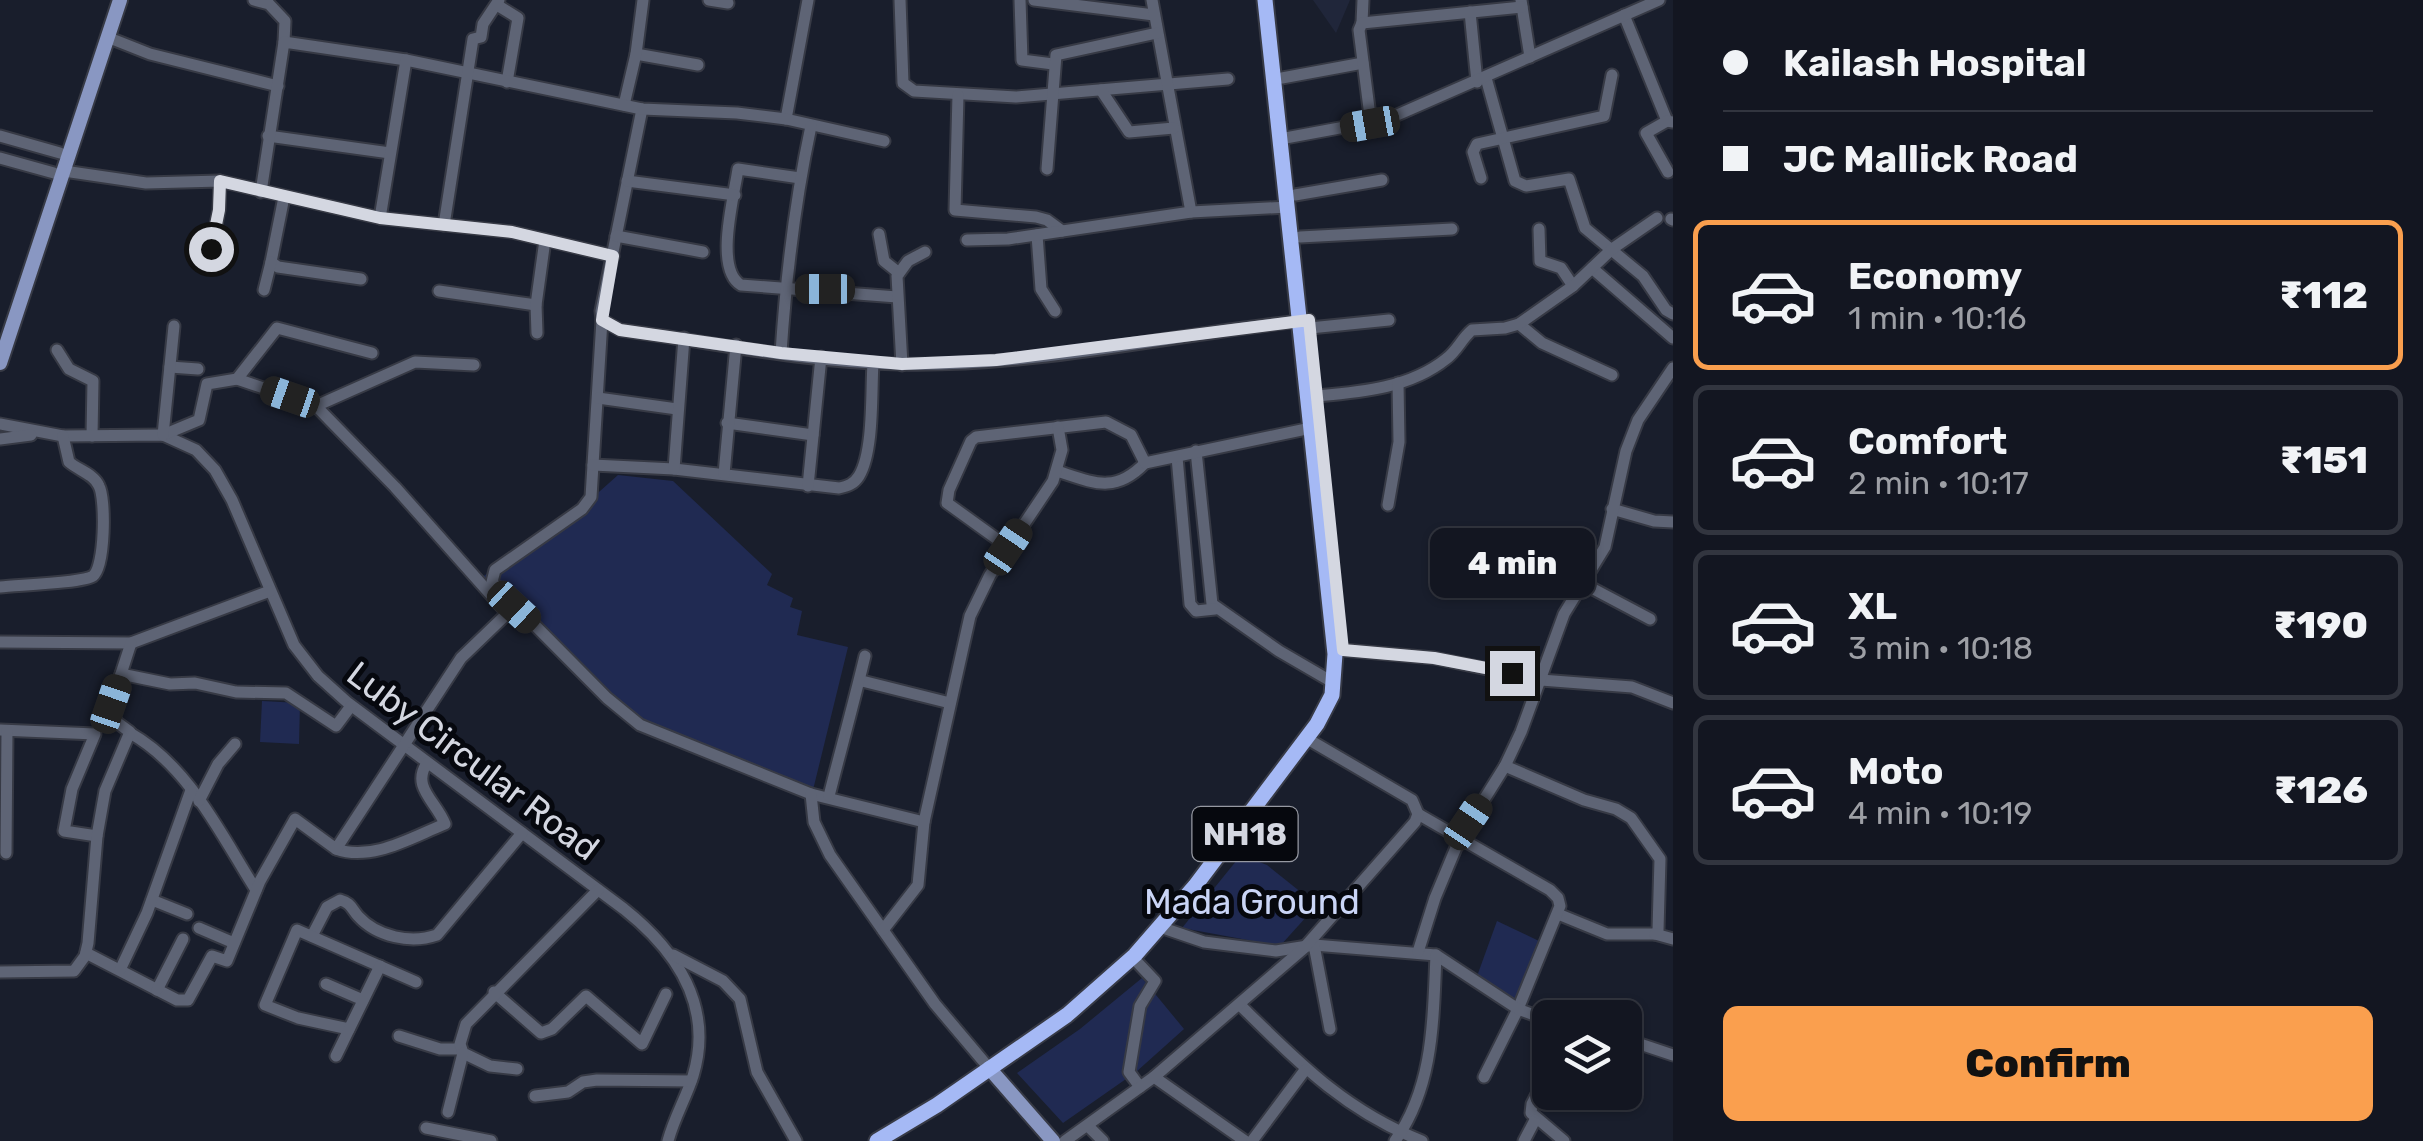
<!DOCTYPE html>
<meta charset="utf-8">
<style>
body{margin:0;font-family:Rubik,sans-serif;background:#20232e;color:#f1f3f6;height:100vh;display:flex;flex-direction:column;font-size:38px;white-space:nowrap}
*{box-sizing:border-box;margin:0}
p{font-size:32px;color:#9d9fa5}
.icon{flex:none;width:55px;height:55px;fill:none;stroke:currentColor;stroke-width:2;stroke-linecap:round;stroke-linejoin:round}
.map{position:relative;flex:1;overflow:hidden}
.panel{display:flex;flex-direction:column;background:#131621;width:750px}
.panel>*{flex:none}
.hud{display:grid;align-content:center;height:220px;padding:0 50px;background:#131621}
.buttons{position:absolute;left:1532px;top:1000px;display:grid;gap:20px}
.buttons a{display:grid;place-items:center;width:110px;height:110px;border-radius:15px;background:#131621;box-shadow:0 2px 8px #0004,0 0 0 2px #32353f;font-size:50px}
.end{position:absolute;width:45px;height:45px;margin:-22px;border:12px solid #d4d7e1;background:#111;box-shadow:0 0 0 5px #111}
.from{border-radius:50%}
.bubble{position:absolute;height:70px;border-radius:15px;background:#131621;box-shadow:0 2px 8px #0004,0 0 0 2px #32353f;font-size:32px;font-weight:800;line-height:70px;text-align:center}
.car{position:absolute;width:30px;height:60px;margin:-30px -15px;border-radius:12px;box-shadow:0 0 8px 2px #0007;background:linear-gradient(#222 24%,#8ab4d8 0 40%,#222 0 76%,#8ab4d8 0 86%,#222 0)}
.hud b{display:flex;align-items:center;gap:35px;height:95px;font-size:38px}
.hud b+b{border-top:2px solid #32353f}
.hud i{width:25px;height:25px;background:#f1f3f6}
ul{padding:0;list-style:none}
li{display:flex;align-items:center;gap:30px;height:150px;margin:0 20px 15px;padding:0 30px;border:5px solid #32353f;border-radius:15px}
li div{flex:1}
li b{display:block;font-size:38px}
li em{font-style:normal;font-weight:800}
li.current{border-color:#fa9f4e}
li>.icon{width:90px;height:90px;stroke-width:1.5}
.action{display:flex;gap:20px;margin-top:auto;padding:20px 50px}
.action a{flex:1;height:115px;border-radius:15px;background:#fa9f4e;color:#111;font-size:40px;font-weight:800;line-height:115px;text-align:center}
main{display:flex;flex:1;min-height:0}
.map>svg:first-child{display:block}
</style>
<main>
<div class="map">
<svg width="1673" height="1141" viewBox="0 0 1673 1141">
<rect width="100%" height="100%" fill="#191e2c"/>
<polygon fill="#20263a" points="1313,0 1350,0 1336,33"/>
<g fill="#202a52">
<polygon points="618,475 673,481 772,574 767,585 793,598 790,607 802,611 797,635 848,647 813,790 641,723 609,701 478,580 581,508"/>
<polygon points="262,701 300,703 299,744 260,742"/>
<polygon points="1241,855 1267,865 1317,905 1280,946 1182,928"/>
<polygon points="1497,921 1539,941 1518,1001 1476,979"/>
<polygon points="1142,978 1184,1029 1136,1072 1063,1123 1017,1073 1080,1029"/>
</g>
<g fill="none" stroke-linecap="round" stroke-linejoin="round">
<g stroke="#373a45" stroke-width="15">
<g id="minor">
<polyline points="254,0 269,4 285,21 284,42"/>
<polyline points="709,0 728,3"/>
<polyline points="900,0 903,83 914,91 1016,97 1228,79"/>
<polyline points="1020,0 1022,60 1053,64"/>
<polyline points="1034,0 1154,15"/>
<polyline points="1152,0 1191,212"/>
<polyline points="1521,0 1530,57"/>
<polyline points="497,5 518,18 507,82"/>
<polyline points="1470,12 1477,82"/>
<polyline points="1624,15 1667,121 1673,122"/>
<polyline points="1362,23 1363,0"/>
<polyline points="107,37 150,54 278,86"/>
<polyline points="636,54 698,65"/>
<polyline points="1282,78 1363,63"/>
<polyline points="1486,78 1515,181 1526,186 1569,179 1585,228 1643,276 1666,310 1673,314"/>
<polyline points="1101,90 1129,132 1174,128"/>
<polyline points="958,95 955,210 1036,217 1047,220 1062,231"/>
<polyline points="624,105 636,54 643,0"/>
<path d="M642,109L601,311L602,320L620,330C712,342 807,363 900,364C1037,367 1173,334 1309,320"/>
<polyline points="786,119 808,0"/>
<polyline points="1667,121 1646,133 1668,172"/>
<polyline points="1371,124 1359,30 1362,23 1522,7"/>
<polyline points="0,136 60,153"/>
<polyline points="268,136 390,153"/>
<polyline points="1280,139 1388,119 1659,0"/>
<polyline points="0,158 54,173"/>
<polyline points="1047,169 1056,55 1157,33"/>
<polyline points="64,171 146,183 220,181 380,218 512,232 613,256"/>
<path d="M800,178L738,169C734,197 714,269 741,285L897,297"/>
<polyline points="1481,178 1473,152 1477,144 1604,116 1612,75"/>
<polyline points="627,181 735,195"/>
<polyline points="261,192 284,42 406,60 642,109 737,113 786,119 884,141"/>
<polyline points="1295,195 1382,180"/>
<polyline points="284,197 271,262 278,267 361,279"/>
<polyline points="380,218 406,60"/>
<polyline points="1671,219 1673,220"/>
<polyline points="444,225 473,39 481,37 483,24 499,0"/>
<polyline points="1539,229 1540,261 1561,268 1573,286"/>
<polyline points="879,234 884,261 899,273"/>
<polyline points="1037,235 1041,289 1055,311"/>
<polyline points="616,236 703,252"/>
<polyline points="1300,237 1452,229"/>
<polyline points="967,240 1008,239 1191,212 1288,207"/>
<polyline points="211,249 219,210 220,181"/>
<polyline points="1592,268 1673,338"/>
<polyline points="264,290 271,262"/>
<polyline points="439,291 536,305"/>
<polyline points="602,320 591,497 582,509 495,570 492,582 607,698 640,725 811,794 924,822"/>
<polyline points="1519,324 1542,343 1612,375"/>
<polyline points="1300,329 1389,320"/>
<polyline points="537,333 536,305 545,240"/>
<polyline points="57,350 69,369 93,381 92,436"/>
<path d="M781,353C786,277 795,201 811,126"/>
<polyline points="902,365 897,276 908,261 925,252"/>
<polyline points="170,367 198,369"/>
<polyline points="237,379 316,406 415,362 474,365"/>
<path d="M1317,396C1361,392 1410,388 1446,359C1457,351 1462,338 1472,330L1505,328L1519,324L1573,286L1612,249L1657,218"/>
<polyline points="598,398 677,409"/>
<polyline points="316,406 395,487 508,614"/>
<polyline points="727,423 813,435"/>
<path d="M0,424L63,436L163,435L196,450L215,470L232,500L294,645L318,676L348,703L624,909C677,951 714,1007 693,1076C686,1098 674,1118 668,1141"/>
<polyline points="163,435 199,420 207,384 237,379 277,328 372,353"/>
<polyline points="163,435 174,326"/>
<polyline points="0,439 31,435"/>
<polyline points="1196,451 1212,604 1279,651 1334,683"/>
<polyline points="1177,457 1190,604 1196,611 1215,609"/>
<path d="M593,465L674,469L839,488C848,486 854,484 859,476C874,451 871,392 873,363"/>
<polyline points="674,469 684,338"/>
<path d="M1057,471C1094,483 1115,494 1145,463"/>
<polyline points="724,474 736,345"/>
<polyline points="808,486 821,357"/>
<polyline points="1388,505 1399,442 1398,383"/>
<polyline points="1612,509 1654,521 1673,522"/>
<polyline points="1008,547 947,503 949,490 971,441 976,437 1106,422 1131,435 1145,463 1311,428"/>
<polyline points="1582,583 1650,619"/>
<path d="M0,587C16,585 83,583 93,576C105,567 106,499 99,486C94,474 78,470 69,462L63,436"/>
<polyline points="0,642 131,643 270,591"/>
<polyline points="1343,650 1434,658 1541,680 1632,687 1673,703"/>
<polyline points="121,674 170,684 195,683 236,692 286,693 336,726 351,706"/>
<polyline points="862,681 950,703"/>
<polyline points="0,730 95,734 72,789 64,831 97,836"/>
<path d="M130,733C189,766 221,835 256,890"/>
<polyline points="1505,766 1584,800 1616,809 1631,818 1660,859 1658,930 1655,934 1607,934 1558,914"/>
<polyline points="811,794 814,822 830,855 935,1004 989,1068"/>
<path d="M829,796C841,749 854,702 865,656"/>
<polyline points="199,801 218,764 235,744"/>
<polyline points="1418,814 1550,890 1558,898 1560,906 1518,1009 1484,1077"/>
<path d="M336,849C372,862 412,837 445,824C436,801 411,787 427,763"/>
<polyline points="6,853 7,731"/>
<polyline points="152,900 187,914"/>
<polyline points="1160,927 1204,942 1276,951 1314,945 1436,955 1518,1009 1550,1021"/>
<polyline points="199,928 234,943"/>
<polyline points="883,930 918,885 924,822 970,616 990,575 1053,481 1062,450 1058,427"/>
<polyline points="1655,934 1673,939"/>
<path d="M312,936L327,907L340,900C351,903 351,908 358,916C377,937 411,944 437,935L522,833"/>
<polyline points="1314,945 1330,1029"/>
<polyline points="1418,952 1435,898 1460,838 1505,766 1521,732 1564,614 1605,547 1626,451 1638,420 1673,368"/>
<polyline points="86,953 177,1000 188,1000 212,956 227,961 260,881 295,819 336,849 461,658 514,607"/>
<polyline points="673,955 723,981 740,999 757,1072 796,1141"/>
<polyline points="1138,963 1155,981 1140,1006 1129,1072 1140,1087"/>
<polyline points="120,970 147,913 191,790"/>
<polyline points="0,972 74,971 85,956 88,943 97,836 105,791 130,732 111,718 109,711 131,643"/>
<polyline points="326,984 363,1000"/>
<polyline points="157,990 183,939"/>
<polyline points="494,992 541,1033 552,1029 586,996 642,1044 666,994"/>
<path d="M1240,1005C1298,1062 1344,1110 1422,1141"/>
<polyline points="349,1029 298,1018 265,1005 297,930 416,982"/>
<polyline points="399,1036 440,1049 460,1049"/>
<polyline points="1625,1039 1673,1055"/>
<polyline points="336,1056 380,966"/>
<polyline points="517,1069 490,1066 463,1053 460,1044 466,1024 598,890"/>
<polyline points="1550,1069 1532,1104 1531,1113 1564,1141"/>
<polyline points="1154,1077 1245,1141"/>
<polyline points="535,1096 568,1092 583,1082 597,1080 691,1081"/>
<polyline points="448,1112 463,1053"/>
<polyline points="1088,1126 1103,1141"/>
<polyline points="426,1128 491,1141"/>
<polyline points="1065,1141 1154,1077 1304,948 1415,822 1418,814 1412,800 1306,738"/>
<polyline points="1252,1141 1305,1070"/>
<path d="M1395,1141C1434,1086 1433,1020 1436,955"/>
<polyline points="1524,1141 1535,1120"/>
</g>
</g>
<g stroke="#373a45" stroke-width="18">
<g id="major">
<polyline points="0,363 120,0"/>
<polyline points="989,1068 1053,1141"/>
</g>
</g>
<g stroke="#373a45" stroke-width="19">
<polyline id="highway" points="877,1141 937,1105 1067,1015 1135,955 1195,886 1317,724 1332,695 1335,654 1265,0"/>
</g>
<use href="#minor" stroke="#5e6475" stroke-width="11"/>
<use href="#major" stroke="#8997c2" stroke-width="14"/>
<use href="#highway" stroke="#a5b9f5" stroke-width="15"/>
</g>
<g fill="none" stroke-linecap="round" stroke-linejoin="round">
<polyline stroke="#d4d7e1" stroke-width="12" points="211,249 219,210 220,181 380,218 512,232 613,256 602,320 620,330 781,353 902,364 996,360 1309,320 1343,650 1434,658 1512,673"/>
</g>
<g text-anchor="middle" stroke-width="10" stroke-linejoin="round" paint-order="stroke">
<rect fill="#06080e" stroke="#9699a2" stroke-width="2.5" x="1192.5" y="807" width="105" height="54" rx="8"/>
<g font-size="32" font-weight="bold" fill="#d4d7e1">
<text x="1245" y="845">NH18</text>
</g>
<g font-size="35" fill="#d4d7e1" stroke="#06080e">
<text transform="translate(473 761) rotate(37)" y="12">Luby Circular Road</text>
</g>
<g font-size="35" fill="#cad5f6" stroke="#06080e">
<text x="1252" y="914">Mada Ground</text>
</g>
</g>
</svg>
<div class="buttons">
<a><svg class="icon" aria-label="layers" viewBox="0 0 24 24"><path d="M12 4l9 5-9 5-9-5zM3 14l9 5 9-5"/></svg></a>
</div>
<i class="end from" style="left:211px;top:249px"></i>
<i class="end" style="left:1512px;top:673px"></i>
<div class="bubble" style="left:1430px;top:528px;width:165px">4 min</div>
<i class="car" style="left:1370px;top:124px;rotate:260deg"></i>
<i class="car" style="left:825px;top:289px;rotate:270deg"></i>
<i class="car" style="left:290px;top:397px;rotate:289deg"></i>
<i class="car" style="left:1008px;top:547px;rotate:34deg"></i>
<i class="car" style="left:514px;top:607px;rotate:133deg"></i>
<i class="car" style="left:111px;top:704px;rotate:19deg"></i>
<i class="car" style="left:1468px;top:822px;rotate:34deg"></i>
</div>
<section class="panel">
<div class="hud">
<b><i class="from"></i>Kailash Hospital</b>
<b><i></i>JC Mallick Road</b>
</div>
<ul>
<li class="current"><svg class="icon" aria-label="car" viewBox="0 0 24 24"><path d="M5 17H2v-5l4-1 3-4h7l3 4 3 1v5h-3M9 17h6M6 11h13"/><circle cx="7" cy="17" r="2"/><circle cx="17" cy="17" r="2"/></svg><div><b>Economy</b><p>1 min · 10:16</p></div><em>₹112</em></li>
<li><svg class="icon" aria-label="car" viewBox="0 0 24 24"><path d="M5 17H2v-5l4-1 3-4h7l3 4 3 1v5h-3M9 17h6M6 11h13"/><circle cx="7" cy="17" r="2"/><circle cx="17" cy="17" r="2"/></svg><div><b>Comfort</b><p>2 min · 10:17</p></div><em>₹151</em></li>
<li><svg class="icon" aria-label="car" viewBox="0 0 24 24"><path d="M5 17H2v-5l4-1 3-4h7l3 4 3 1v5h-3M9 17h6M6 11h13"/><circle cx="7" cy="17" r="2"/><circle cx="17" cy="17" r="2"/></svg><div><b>XL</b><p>3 min · 10:18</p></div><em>₹190</em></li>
<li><svg class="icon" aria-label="car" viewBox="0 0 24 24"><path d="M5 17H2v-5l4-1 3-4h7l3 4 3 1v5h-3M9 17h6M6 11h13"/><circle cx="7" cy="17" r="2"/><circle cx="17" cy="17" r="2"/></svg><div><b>Moto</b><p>4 min · 10:19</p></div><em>₹126</em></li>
</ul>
<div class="action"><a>Confirm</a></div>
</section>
</main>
